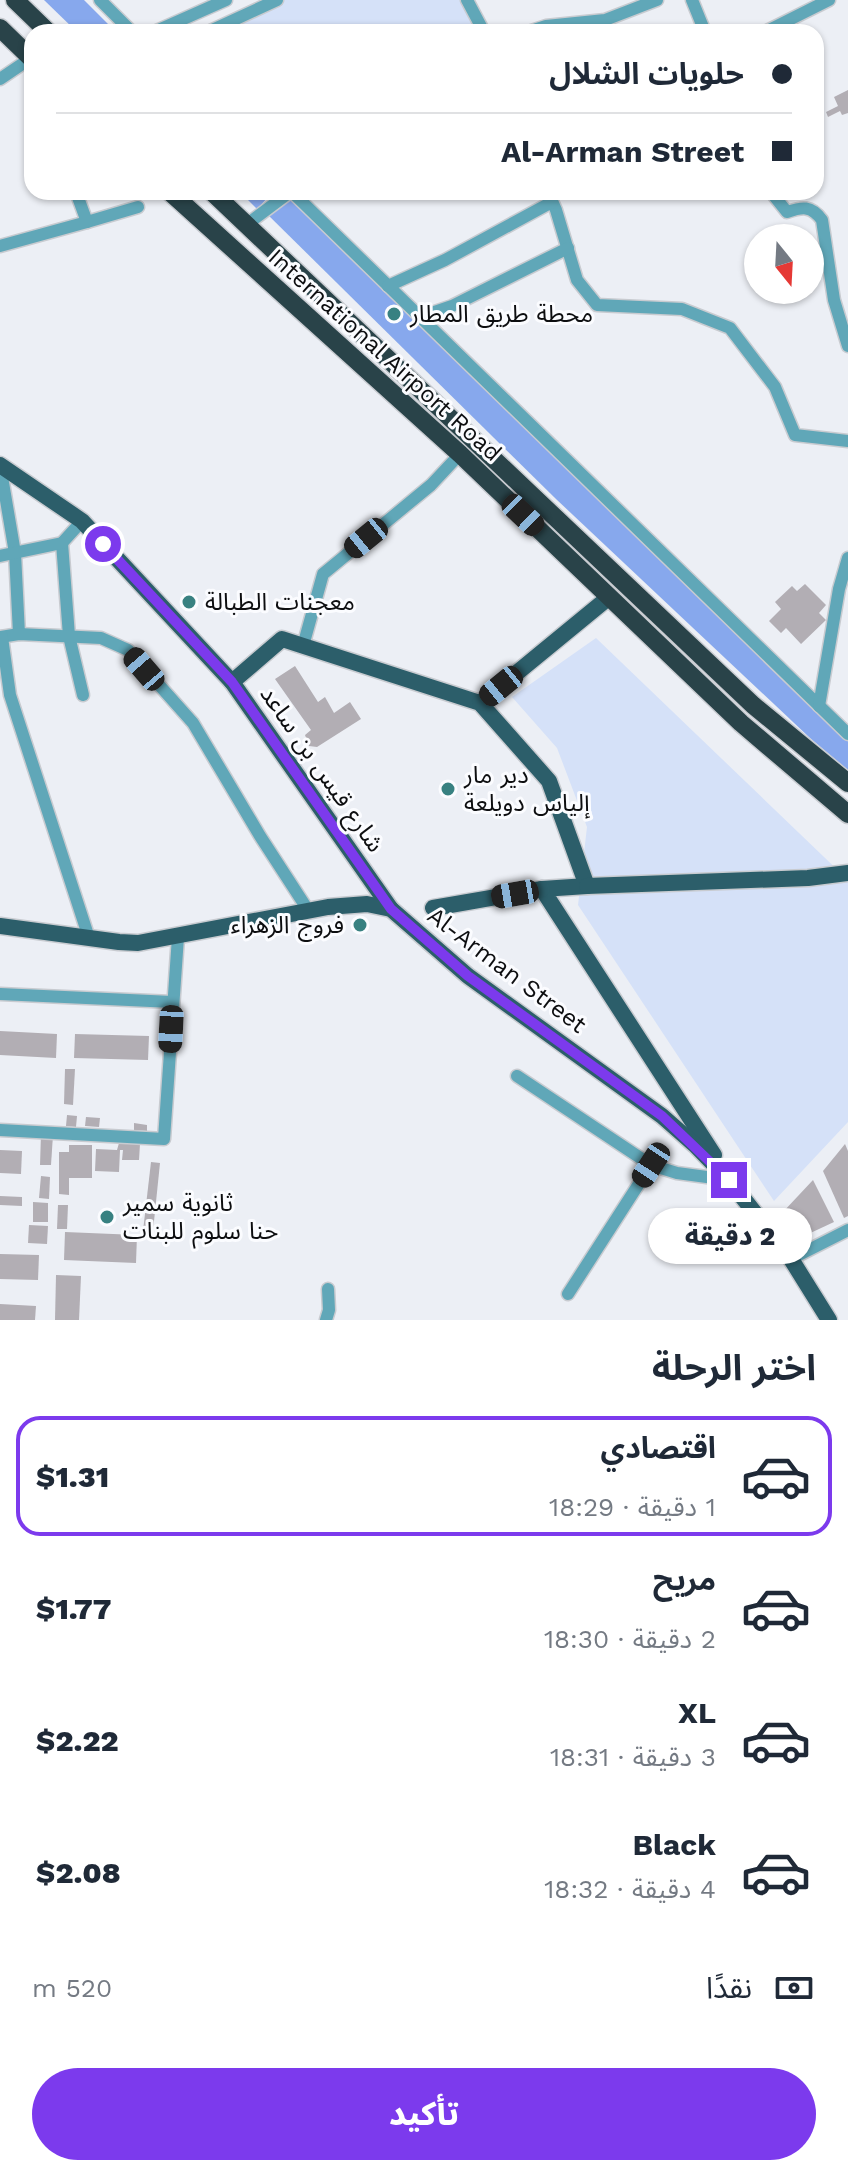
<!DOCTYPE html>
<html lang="ar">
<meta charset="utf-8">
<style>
body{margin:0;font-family:"Work Sans","Noto Sans Arabic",sans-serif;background:#f6f6f7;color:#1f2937;direction:rtl;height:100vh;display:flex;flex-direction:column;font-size:30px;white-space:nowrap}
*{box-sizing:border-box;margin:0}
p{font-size:26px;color:#747a83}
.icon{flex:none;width:44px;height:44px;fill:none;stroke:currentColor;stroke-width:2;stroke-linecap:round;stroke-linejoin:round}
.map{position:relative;height:1320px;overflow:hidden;direction:ltr}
.panel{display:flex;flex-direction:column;background:#fff;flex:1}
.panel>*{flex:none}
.top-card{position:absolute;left:24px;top:24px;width:800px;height:176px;border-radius:24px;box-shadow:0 2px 6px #0004;direction:rtl;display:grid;align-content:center;height:176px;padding:0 32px;background:#fff}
.needle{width:52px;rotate:162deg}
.tools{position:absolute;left:744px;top:224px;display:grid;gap:16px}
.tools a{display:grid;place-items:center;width:80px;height:80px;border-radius:50%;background:#fff;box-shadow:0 2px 6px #0004;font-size:40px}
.end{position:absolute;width:36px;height:36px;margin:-18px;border:10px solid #7c3aed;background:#fff;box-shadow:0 0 0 4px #fff}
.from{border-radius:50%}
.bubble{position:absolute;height:56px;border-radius:28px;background:#fff;box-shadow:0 2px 6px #0004;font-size:26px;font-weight:800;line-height:56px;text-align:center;direction:rtl}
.car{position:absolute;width:24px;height:48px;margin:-24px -12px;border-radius:10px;box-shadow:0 0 6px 2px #0007;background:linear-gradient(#222 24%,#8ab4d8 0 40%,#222 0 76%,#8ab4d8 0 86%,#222 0)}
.top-card b{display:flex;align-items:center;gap:28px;height:76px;font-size:30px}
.top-card b+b{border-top:2px solid #e0e1e3}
.top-card i{width:20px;height:20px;background:#1f2937}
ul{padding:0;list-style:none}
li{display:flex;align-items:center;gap:24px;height:120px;margin:0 16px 12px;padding:0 16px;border:4px solid transparent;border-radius:24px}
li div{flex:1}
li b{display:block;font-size:30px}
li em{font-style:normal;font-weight:800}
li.selected{border-color:#7c3aed}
li>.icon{width:72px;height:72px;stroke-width:1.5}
h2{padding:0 32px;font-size:36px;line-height:96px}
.pay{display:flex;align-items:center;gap:20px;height:88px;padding:0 32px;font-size:30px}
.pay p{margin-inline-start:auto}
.primary-button{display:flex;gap:16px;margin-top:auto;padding:16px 32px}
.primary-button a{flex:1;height:92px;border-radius:48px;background:#7c3aed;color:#fff;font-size:32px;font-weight:800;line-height:92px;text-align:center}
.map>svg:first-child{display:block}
</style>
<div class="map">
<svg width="848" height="1320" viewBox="0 0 848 1320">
<rect width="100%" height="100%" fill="#eceff5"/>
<g fill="#d5e1f8">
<polygon points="277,0 467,0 484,32 208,32"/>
<polygon points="596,638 848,880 848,1122 774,1201 578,905 587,827 557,748 512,697"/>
</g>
<g fill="#87a8ed">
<polygon points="44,0 84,0 116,32 77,32"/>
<polygon points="240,192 273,192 257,209"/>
<polygon points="290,192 848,734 848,770 810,738 556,499 264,211"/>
</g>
<g fill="#b2aeb4">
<polygon points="848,90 848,113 842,115 840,111 828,117 826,112 838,106 834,97"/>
<polygon points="805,584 826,605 819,613 826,620 801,644 786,628 781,633 769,621 781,609 775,602 792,586 797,591"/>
<polygon points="295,666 318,702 325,697 334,713 350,702 361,719 317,747 309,746 305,735 311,730 275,679"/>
<polygon points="0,1031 57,1034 56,1058 0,1055"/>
<polygon points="75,1034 149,1036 148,1060 74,1058"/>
<polygon points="65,1069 75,1069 73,1105 64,1104"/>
<polygon points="67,1115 77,1116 76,1127 66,1126"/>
<polygon points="86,1117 100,1118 99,1127 85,1126"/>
<polygon points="134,1123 147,1125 147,1131 134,1130"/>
<polygon points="41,1134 53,1135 51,1165 40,1165"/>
<polygon points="119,1143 140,1144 139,1160 122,1160 123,1150 117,1150 120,1150 119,1172 95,1171 96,1149 117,1150"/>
<polygon points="845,1144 848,1151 848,1216 844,1218 823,1171"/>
<polygon points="69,1145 92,1145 92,1178 69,1178 69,1195 59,1194 59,1152 69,1152"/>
<polygon points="0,1150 22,1151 21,1174 0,1173"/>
<polygon points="151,1162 160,1163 153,1231 143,1231"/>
<polygon points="41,1176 50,1177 49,1199 39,1198"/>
<polygon points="813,1180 834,1222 804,1236 783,1212"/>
<polygon points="0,1196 22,1197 22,1206 0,1205"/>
<polygon points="33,1202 48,1203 48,1222 33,1222"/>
<polygon points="58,1205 68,1205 67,1229 57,1229"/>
<polygon points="29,1225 48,1226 47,1244 28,1243"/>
<polygon points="65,1232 137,1235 136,1263 64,1260"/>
<polygon points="0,1254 39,1255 38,1280 0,1279"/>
<polygon points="56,1275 81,1276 79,1320 55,1320"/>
<polygon points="0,1304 36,1306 35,1320 0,1320"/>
</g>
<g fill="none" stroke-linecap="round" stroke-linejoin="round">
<g stroke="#c8cbd0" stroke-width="15">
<g id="minor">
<polyline points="100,0 132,32"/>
<polyline points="467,0 484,32"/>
<polyline points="692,0 705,32"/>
<polyline points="154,32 226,0"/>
<polyline points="208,32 277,0"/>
<polyline points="528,32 546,26 605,20 657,0"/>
<polyline points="765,32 829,0"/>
<polyline points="0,79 31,58"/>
<polyline points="292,192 848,734"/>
<polyline points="548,192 556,210 577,280 597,305 682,309 730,328 775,387 795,435 848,441"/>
<path d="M771,192L787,212C802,207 811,205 822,220L834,300L848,346"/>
<polyline points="87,222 138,207"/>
<polyline points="246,225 290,192"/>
<polyline points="0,246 87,222 76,192"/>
<polyline points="388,286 445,260 552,202"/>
<polyline points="420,317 452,306 568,248"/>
<polyline points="0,465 15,553 19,634"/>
<polyline points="62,543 69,636 83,695"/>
<polyline points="0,556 62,543 82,521"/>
<polyline points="0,637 19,634 101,638 128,650 193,723 260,836 308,910"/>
<polyline points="2,637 10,695 89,938"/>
<polyline points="303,646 323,574 431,485 460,454"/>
<polyline points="819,706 839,589 848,558"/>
<polyline points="0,994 172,1002"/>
<polyline points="517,1076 651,1165 677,1173 729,1180"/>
<polyline points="0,1130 164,1139 178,937"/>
<polyline points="791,1259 848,1230"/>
<polyline points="568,1294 651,1165"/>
<polyline points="326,1320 329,1310 328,1289"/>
</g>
</g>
<g stroke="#c8cbd0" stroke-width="19">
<g id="major">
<polyline points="0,465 82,521 232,682 391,909"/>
<polyline points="232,682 282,639 480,703 549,781 587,886 542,889 714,1155"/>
<polyline points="480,703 608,598"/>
<polyline points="587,886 808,878 848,873"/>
<polyline points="433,908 542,889"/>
<polyline points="0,926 119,942 138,943 328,907 367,904 391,909 468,976 662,1116 695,1145 729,1180 791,1259 829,1320"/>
</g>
</g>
<g stroke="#c8cbd0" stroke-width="21">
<g id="highway">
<polyline points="15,0 48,32"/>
<polyline points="0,28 32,59"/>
<polyline points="170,192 460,454 741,723 848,814"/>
<polyline points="212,192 753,705 848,783"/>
</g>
</g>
<use href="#minor" stroke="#60a7b8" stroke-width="12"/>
<use href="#major" stroke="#2c5e6a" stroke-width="16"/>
<use href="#highway" stroke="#294349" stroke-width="18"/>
</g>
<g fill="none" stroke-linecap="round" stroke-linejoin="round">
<polyline stroke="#7c3aed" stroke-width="10" points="103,544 232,682 391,909 468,976 662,1116 729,1180"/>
</g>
<g fill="#388181" stroke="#fbfcff" stroke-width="3">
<circle cx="394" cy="314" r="8"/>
<circle cx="189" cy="602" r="8"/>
<circle cx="448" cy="789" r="8"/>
<circle cx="360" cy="925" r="8"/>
<circle cx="107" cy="1217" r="8"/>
</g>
<g text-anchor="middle" stroke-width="6" stroke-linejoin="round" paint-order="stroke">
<g font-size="24" fill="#0d0e10" stroke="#fbfcff" text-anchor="start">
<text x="410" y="322">محطة طريق المطار</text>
<text x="205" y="610">معجنات الطبالة</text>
<text x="464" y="783">دير مار<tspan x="464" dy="28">إلياس دويلعة</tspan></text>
<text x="344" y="933" text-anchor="end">فروج الزهراء</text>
<text x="123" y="1211">ثانوية سمير<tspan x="123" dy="28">حنا سلوم للبنات</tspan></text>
</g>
<g font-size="24" fill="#0d0e10" stroke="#fbfcff">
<text transform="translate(385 355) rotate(42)" y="8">International Airport Road</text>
<text transform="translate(322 769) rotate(55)" y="8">شارع قيس بن ساعد</text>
<text transform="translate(507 970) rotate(37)" y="8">Al-Arman Street</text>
</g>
</g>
</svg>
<div class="tools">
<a><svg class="needle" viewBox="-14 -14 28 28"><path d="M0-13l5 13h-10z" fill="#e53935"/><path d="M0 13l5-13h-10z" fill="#747a83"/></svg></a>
</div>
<i class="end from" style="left:103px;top:544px"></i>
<i class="end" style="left:729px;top:1180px"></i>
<div class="bubble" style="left:648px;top:1208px;width:164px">2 دقيقة</div>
<i class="car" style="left:523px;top:515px;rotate:134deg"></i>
<i class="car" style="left:366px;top:538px;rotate:231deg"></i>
<i class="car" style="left:144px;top:669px;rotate:319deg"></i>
<i class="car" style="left:501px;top:686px;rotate:231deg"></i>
<i class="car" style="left:515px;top:894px;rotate:260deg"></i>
<i class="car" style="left:171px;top:1029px;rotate:183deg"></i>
<i class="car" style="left:651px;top:1165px;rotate:213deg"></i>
<div class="top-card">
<b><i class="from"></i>حلويات الشلال</b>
<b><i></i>Al-Arman Street</b>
</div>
</div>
<section class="panel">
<h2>اختر الرحلة</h2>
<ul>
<li class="selected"><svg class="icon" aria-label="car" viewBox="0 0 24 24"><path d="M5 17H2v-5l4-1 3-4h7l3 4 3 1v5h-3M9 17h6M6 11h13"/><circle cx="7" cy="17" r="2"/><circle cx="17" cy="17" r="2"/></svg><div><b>اقتصادي</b><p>1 دقيقة · 18:29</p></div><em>$1.31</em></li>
<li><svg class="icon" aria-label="car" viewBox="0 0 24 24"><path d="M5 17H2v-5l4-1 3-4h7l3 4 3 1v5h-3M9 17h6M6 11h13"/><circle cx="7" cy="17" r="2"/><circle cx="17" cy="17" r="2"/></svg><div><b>مريح</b><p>2 دقيقة · 18:30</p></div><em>$1.77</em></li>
<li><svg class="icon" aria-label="car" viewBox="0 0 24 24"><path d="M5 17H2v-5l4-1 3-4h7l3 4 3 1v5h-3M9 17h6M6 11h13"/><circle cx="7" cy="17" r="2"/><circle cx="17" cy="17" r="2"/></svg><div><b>XL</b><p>3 دقيقة · 18:31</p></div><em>$2.22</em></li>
<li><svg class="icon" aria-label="car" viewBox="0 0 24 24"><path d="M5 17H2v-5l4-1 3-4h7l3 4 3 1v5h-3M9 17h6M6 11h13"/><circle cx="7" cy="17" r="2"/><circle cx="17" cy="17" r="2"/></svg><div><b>Black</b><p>4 دقيقة · 18:32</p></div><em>$2.08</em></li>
</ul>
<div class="pay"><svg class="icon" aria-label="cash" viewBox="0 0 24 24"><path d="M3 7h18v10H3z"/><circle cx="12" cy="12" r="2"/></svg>نقدًا<p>520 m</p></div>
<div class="primary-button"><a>تأكيد</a></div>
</section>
